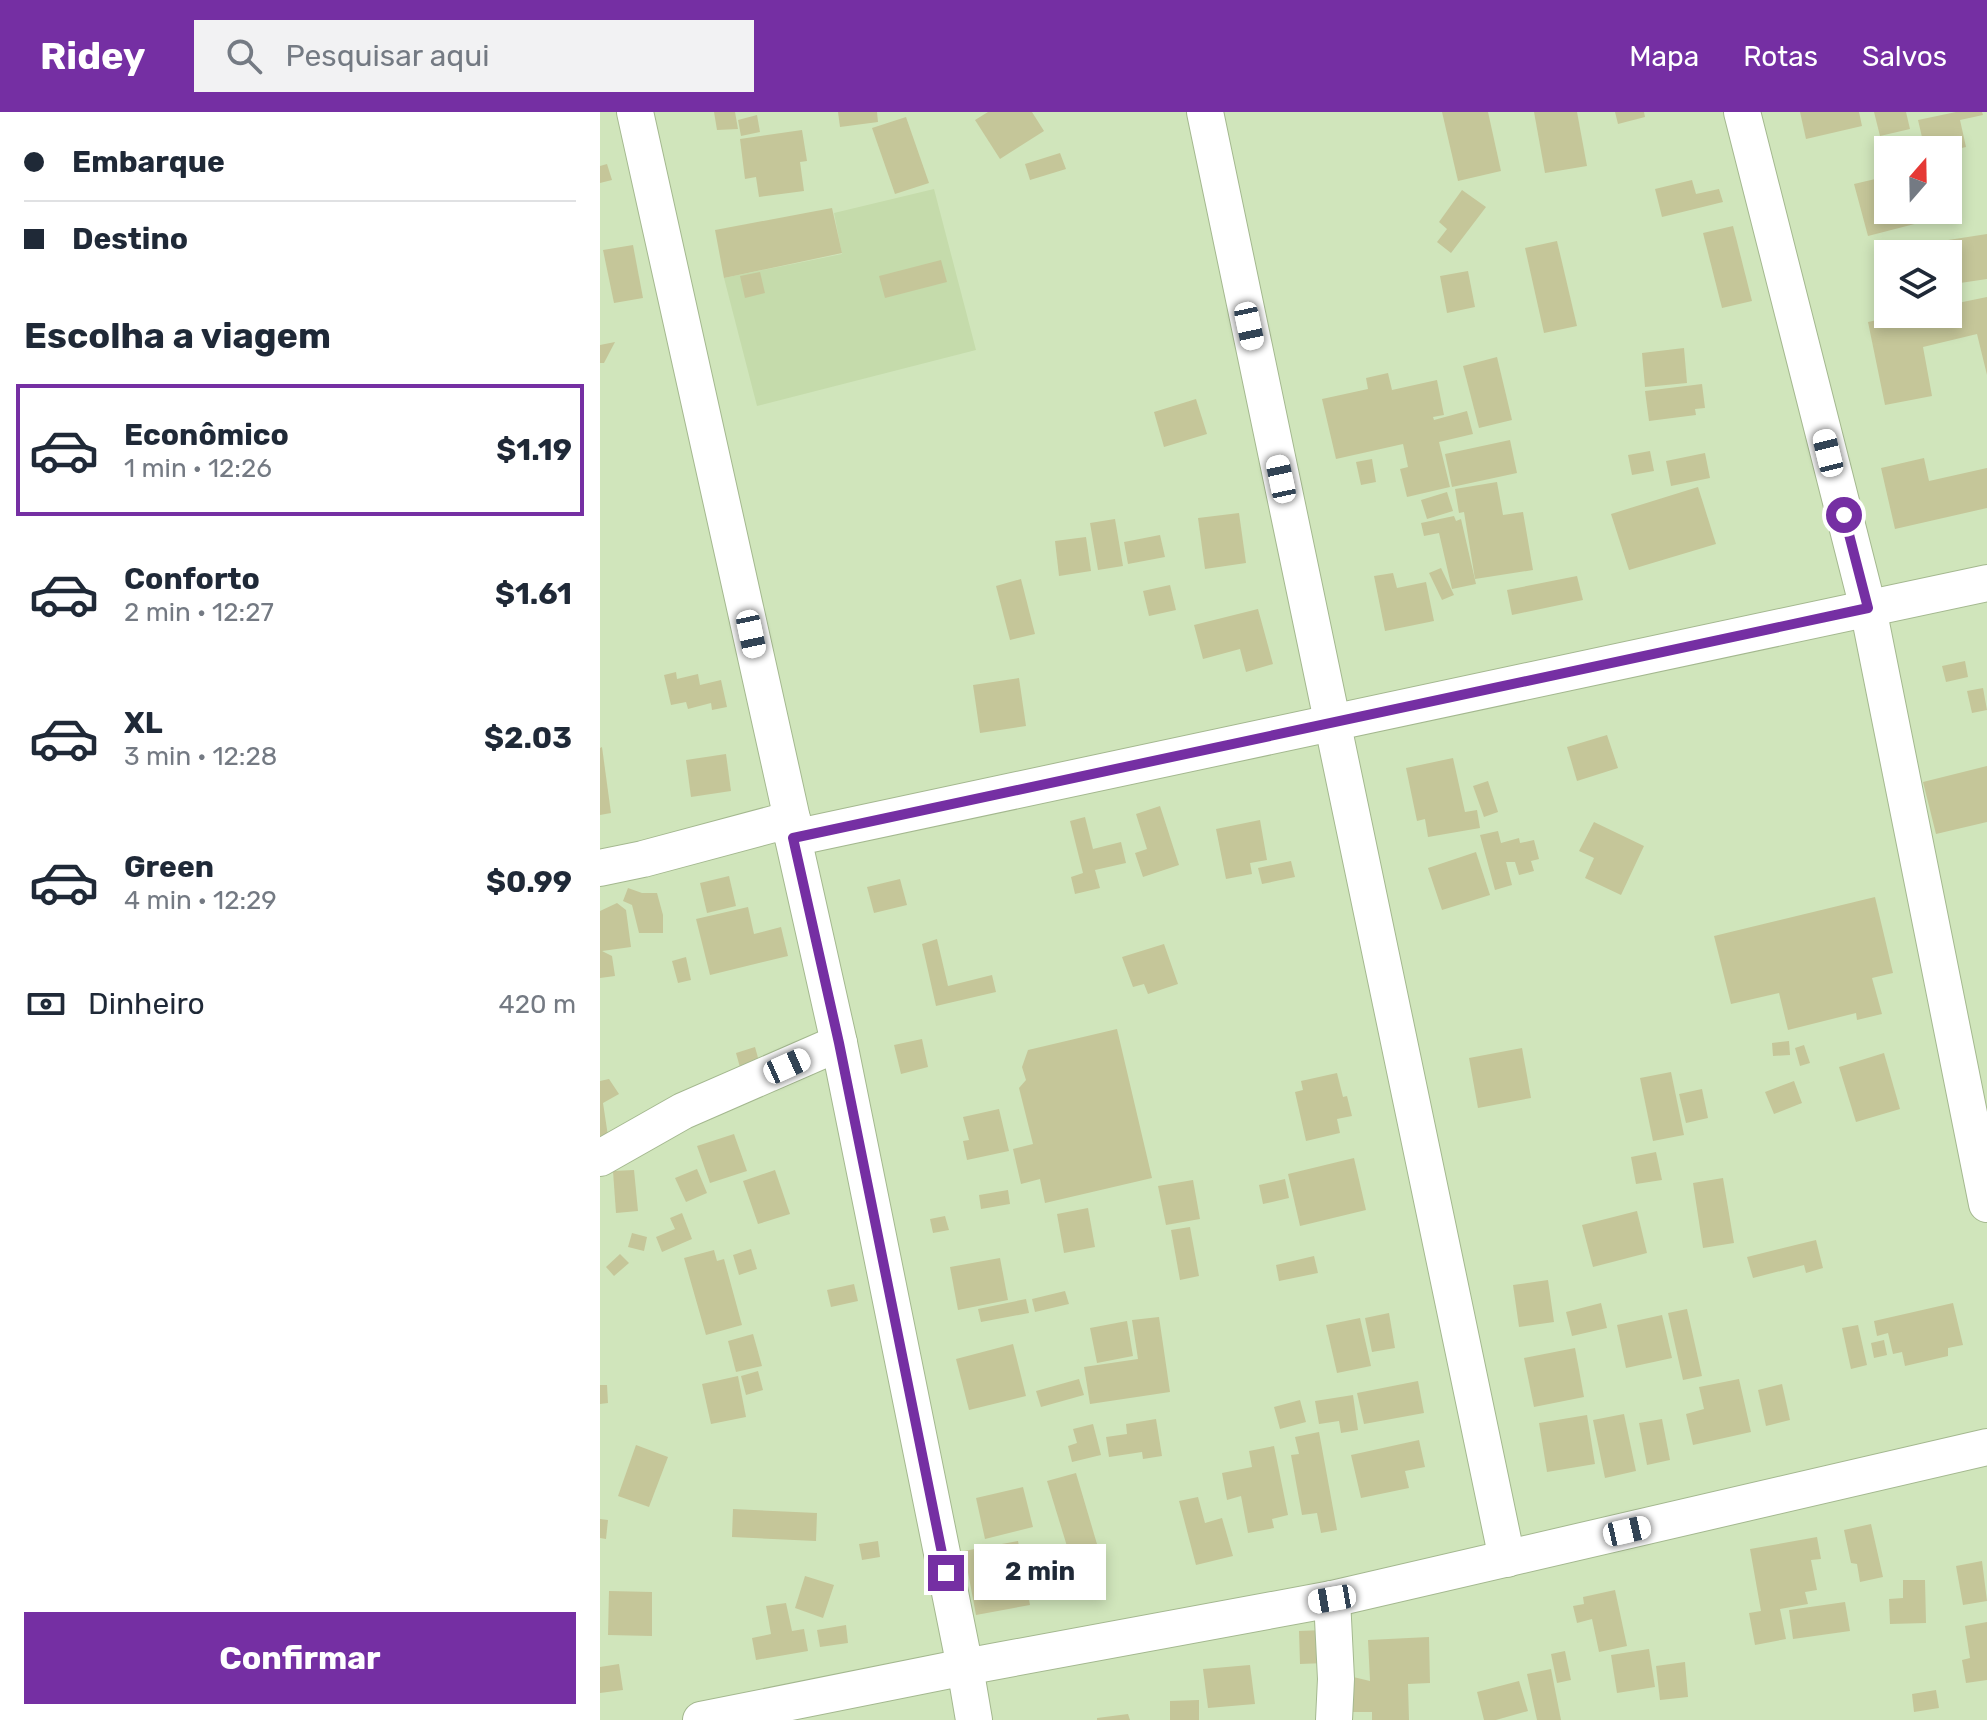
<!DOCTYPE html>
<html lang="pt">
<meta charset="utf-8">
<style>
body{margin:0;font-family:Rubik,sans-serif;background:#f2f2f3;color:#1f2937;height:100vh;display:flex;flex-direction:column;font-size:30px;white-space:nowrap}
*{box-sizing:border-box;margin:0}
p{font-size:26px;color:#747a83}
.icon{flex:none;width:44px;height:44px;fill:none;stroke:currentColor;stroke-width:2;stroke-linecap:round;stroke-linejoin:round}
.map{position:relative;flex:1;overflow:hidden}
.side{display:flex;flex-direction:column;background:#fff;width:600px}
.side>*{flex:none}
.top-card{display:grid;align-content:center;height:176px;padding:0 24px;background:#fff}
.needle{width:52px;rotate:20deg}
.fabs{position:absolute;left:1274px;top:24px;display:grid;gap:16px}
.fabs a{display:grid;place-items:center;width:88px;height:88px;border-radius:0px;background:#fff;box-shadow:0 4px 12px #0003;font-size:40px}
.end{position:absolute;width:36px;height:36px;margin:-18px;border:10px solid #752fa3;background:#fff;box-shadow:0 0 0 4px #fff}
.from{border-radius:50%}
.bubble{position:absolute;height:56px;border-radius:0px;background:#fff;box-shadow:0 4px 12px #0003;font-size:26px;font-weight:700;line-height:56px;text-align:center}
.car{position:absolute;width:24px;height:48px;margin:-24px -12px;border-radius:10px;box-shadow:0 0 6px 2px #0007;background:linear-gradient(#fff 24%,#345 0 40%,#fff 0 76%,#345 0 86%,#fff 0)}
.top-card b{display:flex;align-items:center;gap:28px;height:76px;font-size:30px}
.top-card b+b{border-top:2px solid #e0e1e3}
.top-card i{width:20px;height:20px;background:#1f2937}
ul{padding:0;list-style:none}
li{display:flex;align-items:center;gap:24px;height:132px;margin:0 16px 12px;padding:0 8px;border:4px solid transparent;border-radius:0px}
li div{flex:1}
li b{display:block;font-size:30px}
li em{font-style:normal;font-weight:700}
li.on{border-color:#752fa3}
li>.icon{width:72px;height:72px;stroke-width:1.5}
h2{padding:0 24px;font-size:36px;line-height:96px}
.pay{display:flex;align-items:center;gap:20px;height:88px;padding:0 24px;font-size:30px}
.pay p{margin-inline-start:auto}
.primary-button{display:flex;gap:16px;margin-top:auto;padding:16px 24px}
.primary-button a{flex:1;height:92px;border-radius:0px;background:#752fa3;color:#fff;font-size:32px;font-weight:700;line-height:92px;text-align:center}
header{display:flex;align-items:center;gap:48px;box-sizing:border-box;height:112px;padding:0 40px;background:#752fa3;color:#fff}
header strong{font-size:38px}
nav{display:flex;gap:44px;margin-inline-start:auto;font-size:28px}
.search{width:560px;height:72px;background:#f2f2f3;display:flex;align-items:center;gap:20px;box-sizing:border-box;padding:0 28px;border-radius:0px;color:#747a83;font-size:30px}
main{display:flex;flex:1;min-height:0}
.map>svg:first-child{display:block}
</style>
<header>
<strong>Ridey</strong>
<div class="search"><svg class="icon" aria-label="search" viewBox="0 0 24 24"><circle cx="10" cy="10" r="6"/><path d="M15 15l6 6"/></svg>Pesquisar aqui</div>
<nav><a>Mapa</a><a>Rotas</a><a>Salvos</a></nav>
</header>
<main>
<section class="side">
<div class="top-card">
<b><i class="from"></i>Embarque</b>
<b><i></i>Destino</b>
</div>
<h2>Escolha a viagem</h2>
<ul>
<li class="on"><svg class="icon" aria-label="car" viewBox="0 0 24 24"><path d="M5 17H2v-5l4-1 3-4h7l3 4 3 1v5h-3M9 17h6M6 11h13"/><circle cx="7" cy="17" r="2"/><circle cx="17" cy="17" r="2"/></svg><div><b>Econômico</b><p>1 min · 12:26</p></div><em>$1.19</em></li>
<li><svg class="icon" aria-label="car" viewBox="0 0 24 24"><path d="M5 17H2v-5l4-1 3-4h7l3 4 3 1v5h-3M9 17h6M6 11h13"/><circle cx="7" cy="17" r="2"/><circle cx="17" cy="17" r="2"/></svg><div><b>Conforto</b><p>2 min · 12:27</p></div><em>$1.61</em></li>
<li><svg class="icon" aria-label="car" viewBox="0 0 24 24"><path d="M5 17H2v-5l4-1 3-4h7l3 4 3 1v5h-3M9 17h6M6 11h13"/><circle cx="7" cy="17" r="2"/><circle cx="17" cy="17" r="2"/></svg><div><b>XL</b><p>3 min · 12:28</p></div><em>$2.03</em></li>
<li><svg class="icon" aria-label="car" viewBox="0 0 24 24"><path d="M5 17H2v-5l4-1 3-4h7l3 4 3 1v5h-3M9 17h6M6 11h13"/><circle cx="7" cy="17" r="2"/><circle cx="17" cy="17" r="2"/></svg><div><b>Green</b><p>4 min · 12:29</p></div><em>$0.99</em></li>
</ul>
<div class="pay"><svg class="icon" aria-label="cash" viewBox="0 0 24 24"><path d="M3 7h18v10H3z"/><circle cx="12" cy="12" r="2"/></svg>Dinheiro<p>420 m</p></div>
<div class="primary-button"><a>Confirmar</a></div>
</section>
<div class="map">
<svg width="1387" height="1608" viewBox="0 0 1387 1608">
<rect width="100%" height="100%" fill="#d0e5bb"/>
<polygon fill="#c5dbab" points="334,77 376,238 157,294 124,166 242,142 234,101"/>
<g fill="#c5c699">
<polygon points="114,0 135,0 138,17 117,18"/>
<polygon points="238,0 277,0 278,10 240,15"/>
<polygon points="388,0 432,0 444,19 400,47 375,8"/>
<polygon points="842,0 888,0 901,59 858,69"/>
<polygon points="934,0 977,0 987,54 945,61"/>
<polygon points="1015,0 1044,0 1045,5 1018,12"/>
<polygon points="1200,0 1259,0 1262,14 1206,27"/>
<polygon points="1274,0 1306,0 1310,17 1280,24"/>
<polygon points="1356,0 1382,0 1383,3 1360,8 1366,35 1348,39 1325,38 1318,8"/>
<polygon points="157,3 160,20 141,24 138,8"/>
<polygon points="306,5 329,71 295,82 272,16"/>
<polygon points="202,18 207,49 200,50 204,79 159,85 156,65 145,67 140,27"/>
<polygon points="460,41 466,57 430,68 425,52"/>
<polygon points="7,52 12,68 0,71 0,54"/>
<polygon points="1288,64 1288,98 1327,98 1330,108 1268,124 1254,72"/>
<polygon points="1092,68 1096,82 1119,77 1123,90 1062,105 1055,77"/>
<polygon points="862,78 886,95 851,141 837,130 847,117 839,110"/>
<polygon points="232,96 242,141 124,166 115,118"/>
<polygon points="1133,114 1152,189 1122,196 1103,121"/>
<polygon points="1387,122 1387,167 1360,171 1357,153 1348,155 1348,142 1318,142 1316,133"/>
<polygon points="957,129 977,214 944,221 925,136"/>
<polygon points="33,133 43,186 14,191 3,138"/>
<polygon points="341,148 347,170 285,186 279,164"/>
<polygon points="868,159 875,195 847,201 840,164"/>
<polygon points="160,160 165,181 145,186 140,164"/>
<polygon points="1387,185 1387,263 1377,222 1323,235 1332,284 1285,293 1268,210 1305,202 1348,202 1348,193"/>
<polygon points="15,230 4,251 0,251 0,233"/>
<polygon points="1084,236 1087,271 1045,275 1042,241"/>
<polygon points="897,245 912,308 879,316 863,254"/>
<polygon points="788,261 792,278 837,268 844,303 833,305 834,308 867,299 873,322 839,330 850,375 807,385 800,357 808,355 803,332 736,347 722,287 768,277 766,266"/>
<polygon points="1102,272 1105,296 1095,297 1096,303 1049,309 1045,279"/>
<polygon points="596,287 607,322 564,335 554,300"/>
<polygon points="910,328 917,361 852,375 845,342"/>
<polygon points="1050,339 1054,359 1032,363 1028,343"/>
<polygon points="1105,341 1110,366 1071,374 1066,349"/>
<polygon points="1324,346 1329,369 1387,356 1387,396 1295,417 1281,356"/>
<polygon points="772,347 776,370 761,373 756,350"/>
<polygon points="897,370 903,403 923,400 933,458 875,467 864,400 859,401 855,377"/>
<polygon points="1098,375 1116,432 1029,458 1011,402"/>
<polygon points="847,380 853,399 827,407 821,388"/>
<polygon points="639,401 646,451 605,457 598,406"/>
<polygon points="854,404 856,409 861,407 876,472 852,477 839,421 824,424 821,411"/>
<polygon points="515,407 523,454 498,458 490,411"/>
<polygon points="560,423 565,445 528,452 524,430"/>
<polygon points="486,425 491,459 459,464 455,429"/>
<polygon points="841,456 854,483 842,488 829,461"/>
<polygon points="793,461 797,476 826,470 834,509 785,519 774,464"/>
<polygon points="977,464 983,488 912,503 907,478"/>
<polygon points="421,467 435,522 410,528 396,474"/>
<polygon points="570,473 576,498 549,504 543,479"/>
<polygon points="658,497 673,552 646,560 640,537 603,547 594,513"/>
<polygon points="1365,549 1368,565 1346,570 1342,554"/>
<polygon points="76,560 77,567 98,562 100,573 121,568 127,595 112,598 111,591 88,597 86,590 71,593 64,563"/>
<polygon points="419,566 426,614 380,621 373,573"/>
<polygon points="1383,576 1387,598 1372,601 1367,579"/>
<polygon points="1007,623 1018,656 977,669 967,635"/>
<polygon points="2,635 11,701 0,703 0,636"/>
<polygon points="126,642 131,679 91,685 86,648"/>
<polygon points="853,646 865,700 877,698 880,716 828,725 825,707 817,709 806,656"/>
<polygon points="1387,654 1387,710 1336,722 1323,670"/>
<polygon points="888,669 898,700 884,705 873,674"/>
<polygon points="560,694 579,753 543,765 535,741 547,737 536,702"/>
<polygon points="485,705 493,737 521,730 526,751 495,758 500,776 475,782 471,765 483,761 470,709"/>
<polygon points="660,708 667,748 650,751 652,762 626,767 616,717"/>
<polygon points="994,710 1044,734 1021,783 985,766 994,746 979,739"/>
<polygon points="898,719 901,731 919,726 920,731 934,728 939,747 931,749 934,759 919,763 915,750 906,750 912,773 895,778 880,723"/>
<polygon points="876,740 890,783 842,798 828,756"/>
<polygon points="691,749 695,765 662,772 658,756"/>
<polygon points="129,764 136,794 107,801 100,771"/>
<polygon points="300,767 307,793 274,801 267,775"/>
<polygon points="28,776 42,781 57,781 63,803 63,821 39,821 32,793 23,789"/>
<polygon points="1275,785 1293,861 1272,866 1282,902 1257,908 1256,901 1188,918 1179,881 1131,892 1114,824"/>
<polygon points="17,791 26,798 31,835 2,839 12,844 15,864 0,866 0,799"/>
<polygon points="148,795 154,822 181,815 188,844 110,863 96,807"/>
<polygon points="337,827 348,874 392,863 396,880 336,894 322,832"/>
<polygon points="564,832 578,872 548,882 544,872 533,875 522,845"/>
<polygon points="86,845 91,868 78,871 72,849"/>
<polygon points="517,917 552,1066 445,1091 440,1067 421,1072 413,1037 433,1032 419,976 426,968 422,955 428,938"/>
<polygon points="322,927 328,955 301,962 294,933"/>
<polygon points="1189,929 1190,943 1173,944 1172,931"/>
<polygon points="1204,933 1210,951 1200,954 1195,936"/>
<polygon points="155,935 160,953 141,959 136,941"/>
<polygon points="922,936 931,986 878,996 869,946"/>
<polygon points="1284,941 1300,997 1256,1010 1239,955"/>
<polygon points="1071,960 1084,1023 1053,1029 1040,966"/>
<polygon points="737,961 743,985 747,984 752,1004 737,1007 740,1021 706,1029 695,980 703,978 701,969"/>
<polygon points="9,967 19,982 3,991 8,1024 0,1028 0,969"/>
<polygon points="1194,969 1202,991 1174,1002 1165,980"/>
<polygon points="1102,977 1108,1006 1086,1011 1079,982"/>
<polygon points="399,997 409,1039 367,1048 363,1029 369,1028 363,1005"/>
<polygon points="134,1022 147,1059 110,1071 97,1034"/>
<polygon points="1056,1040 1062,1068 1036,1072 1031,1045"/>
<polygon points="754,1046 766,1098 700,1114 688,1062"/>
<polygon points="97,1057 107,1081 86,1090 75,1066"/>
<polygon points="34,1058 38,1099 16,1101 13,1059"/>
<polygon points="175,1058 190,1102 158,1112 143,1069"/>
<polygon points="1123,1066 1134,1131 1103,1136 1093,1071"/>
<polygon points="685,1067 689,1086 663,1092 659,1073"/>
<polygon points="593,1068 600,1107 566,1113 558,1074"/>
<polygon points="408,1078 410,1092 381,1097 379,1083"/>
<polygon points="488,1096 495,1135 464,1141 457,1102"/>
<polygon points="1037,1099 1047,1141 993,1155 982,1113"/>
<polygon points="82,1101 92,1127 62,1140 56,1125 75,1117 70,1106"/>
<polygon points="345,1104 349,1118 333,1121 330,1107"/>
<polygon points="590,1115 599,1164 580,1168 571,1118"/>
<polygon points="32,1121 47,1125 44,1139 28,1135"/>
<polygon points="1216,1128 1223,1156 1206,1161 1204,1153 1153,1166 1147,1145"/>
<polygon points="151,1137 157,1157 139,1163 133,1143"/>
<polygon points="114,1138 117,1149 124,1147 142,1213 106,1223 84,1146"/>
<polygon points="20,1142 29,1151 14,1164 6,1155"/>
<polygon points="714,1144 718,1161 679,1169 676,1153"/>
<polygon points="400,1146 408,1188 358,1198 350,1155"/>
<polygon points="948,1168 954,1210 919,1215 913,1173"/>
<polygon points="254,1172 258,1189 231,1195 227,1178"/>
<polygon points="465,1179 469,1192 435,1200 432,1187"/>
<polygon points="426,1187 429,1201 381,1210 378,1197"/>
<polygon points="1001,1191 1007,1216 972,1224 966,1200"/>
<polygon points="1353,1191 1363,1233 1348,1236 1348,1244 1305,1254 1302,1240 1293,1242 1288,1221 1277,1224 1274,1209"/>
<polygon points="1087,1197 1102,1264 1083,1268 1068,1201"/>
<polygon points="789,1201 795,1236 772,1240 765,1206"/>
<polygon points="1062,1203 1072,1246 1026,1256 1017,1213"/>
<polygon points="559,1205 570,1280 490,1292 484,1255 538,1247 532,1208"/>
<polygon points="760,1206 771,1254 737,1261 726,1213"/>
<polygon points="527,1209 533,1244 497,1251 490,1216"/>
<polygon points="1258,1213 1267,1253 1251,1257 1242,1216"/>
<polygon points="153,1222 162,1254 136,1260 128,1229"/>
<polygon points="1284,1228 1287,1243 1274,1246 1271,1231"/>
<polygon points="413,1232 426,1284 369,1298 356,1247"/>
<polygon points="975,1236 984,1285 934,1295 924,1246"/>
<polygon points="158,1259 163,1278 146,1283 141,1264"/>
<polygon points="138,1264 146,1305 111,1312 102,1272"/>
<polygon points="479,1267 484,1283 441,1295 436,1279"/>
<polygon points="1139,1267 1151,1320 1093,1333 1086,1302 1104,1297 1099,1275"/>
<polygon points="818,1269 824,1301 764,1312 757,1281"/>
<polygon points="1182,1272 1190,1308 1166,1314 1158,1278"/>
<polygon points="0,1273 7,1273 8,1291 0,1292"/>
<polygon points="753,1283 758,1318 741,1321 739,1309 719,1312 715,1289"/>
<polygon points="700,1288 706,1310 680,1317 674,1295"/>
<polygon points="1024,1302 1036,1359 1005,1366 993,1308"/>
<polygon points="987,1303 995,1352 947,1360 939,1311"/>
<polygon points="556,1307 562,1344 543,1347 542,1340 509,1345 506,1325 527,1322 526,1312"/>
<polygon points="1062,1307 1070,1348 1047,1353 1039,1311"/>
<polygon points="493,1312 501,1343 472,1350 468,1334 477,1331 473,1317"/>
<polygon points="719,1320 737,1418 721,1421 717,1401 702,1403 691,1343 699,1342 695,1325"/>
<polygon points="819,1328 825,1355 805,1359 809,1376 761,1386 751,1343"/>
<polygon points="36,1333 68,1345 49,1395 18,1384"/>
<polygon points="674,1334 688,1403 672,1407 674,1416 648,1421 641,1384 627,1388 622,1361 652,1355 649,1339"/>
<polygon points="476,1361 502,1449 474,1457 447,1369"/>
<polygon points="423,1375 433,1415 385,1427 376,1386"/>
<polygon points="598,1385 605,1411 622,1406 633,1444 596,1453 579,1389"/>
<polygon points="133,1397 217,1401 216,1429 132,1425"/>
<polygon points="0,1407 8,1408 6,1427 0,1426"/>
<polygon points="1271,1412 1283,1465 1260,1470 1257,1452 1251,1451 1244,1418"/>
<polygon points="1217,1425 1221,1447 1211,1448 1217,1478 1205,1480 1208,1492 1180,1497 1186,1527 1155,1533 1149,1501 1161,1499 1150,1437"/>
<polygon points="278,1429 280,1445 262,1448 259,1432"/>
<polygon points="418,1429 430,1493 376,1503 364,1439"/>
<polygon points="1382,1449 1387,1489 1363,1493 1356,1454"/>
<polygon points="205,1464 234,1473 223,1506 195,1496"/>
<polygon points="1303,1468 1325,1468 1326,1511 1290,1512 1289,1487 1303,1486"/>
<polygon points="1015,1478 1027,1534 999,1540 992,1507 977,1511 973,1494 984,1492 983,1485"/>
<polygon points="9,1479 52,1480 52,1524 8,1523"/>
<polygon points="1245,1490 1250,1519 1193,1527 1189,1498"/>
<polygon points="186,1491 192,1519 204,1517 208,1539 156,1548 152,1526 171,1522 166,1494"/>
<polygon points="1387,1510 1387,1568 1366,1571 1362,1548 1370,1546 1365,1514"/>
<polygon points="246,1513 248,1531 220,1535 217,1518"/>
<polygon points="724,1518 726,1551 700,1552 699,1519"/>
<polygon points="829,1525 830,1571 808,1572 809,1608 772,1608 772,1600 751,1600 749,1564 770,1569 768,1528"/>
<polygon points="1049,1537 1055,1575 1017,1581 1011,1543"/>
<polygon points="965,1539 971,1568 957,1571 951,1542"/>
<polygon points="1085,1550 1088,1585 1060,1588 1056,1554"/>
<polygon points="19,1552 23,1578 0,1581 0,1555"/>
<polygon points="650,1553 655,1592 608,1596 603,1557"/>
<polygon points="951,1557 961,1608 937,1608 927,1562"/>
<polygon points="919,1569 928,1599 896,1608 884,1608 877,1580"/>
<polygon points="1336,1578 1339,1596 1314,1600 1312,1582"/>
<polygon points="599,1588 599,1608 570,1608 570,1589"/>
<polygon points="528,1602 530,1608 497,1608 497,1606"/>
</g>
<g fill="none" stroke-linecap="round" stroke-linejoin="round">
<g stroke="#a4b88f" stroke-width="38">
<g id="minor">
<polyline points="35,0 192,707 193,726 239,931 365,1555 732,1487 1387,1335"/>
<polyline points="605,0 907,1447"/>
<polyline points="1142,0 1268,496 1387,1092"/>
<polyline points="193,726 1387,471"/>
<polyline points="0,756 43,747 192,707"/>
<polyline points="0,1046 83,999 239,931"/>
<polyline points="732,1487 736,1567 734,1608"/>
<polyline points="101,1608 365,1555 374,1608"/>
</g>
</g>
<use href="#minor" stroke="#fff" stroke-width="36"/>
</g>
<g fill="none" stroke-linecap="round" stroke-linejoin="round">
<polyline stroke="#752fa3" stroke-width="10" points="346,1461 239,931 193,726 1268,496 1244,403"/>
</g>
</svg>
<div class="fabs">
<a><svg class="needle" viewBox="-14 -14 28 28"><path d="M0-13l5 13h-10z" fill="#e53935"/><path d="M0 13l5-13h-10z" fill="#747a83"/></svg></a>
<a><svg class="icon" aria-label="layers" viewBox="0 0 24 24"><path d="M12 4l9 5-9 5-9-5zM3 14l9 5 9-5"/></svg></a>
</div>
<i class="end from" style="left:1244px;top:403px"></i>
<i class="end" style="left:346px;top:1461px"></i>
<div class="bubble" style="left:374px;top:1432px;width:132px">2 min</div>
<i class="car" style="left:649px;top:214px;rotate:168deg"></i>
<i class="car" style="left:1228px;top:341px;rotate:346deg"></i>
<i class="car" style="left:681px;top:367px;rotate:348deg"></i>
<i class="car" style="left:151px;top:522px;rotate:168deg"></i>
<i class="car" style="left:187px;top:954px;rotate:66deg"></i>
<i class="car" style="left:1027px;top:1419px;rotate:77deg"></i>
<i class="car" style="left:732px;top:1487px;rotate:260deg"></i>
</div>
</main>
